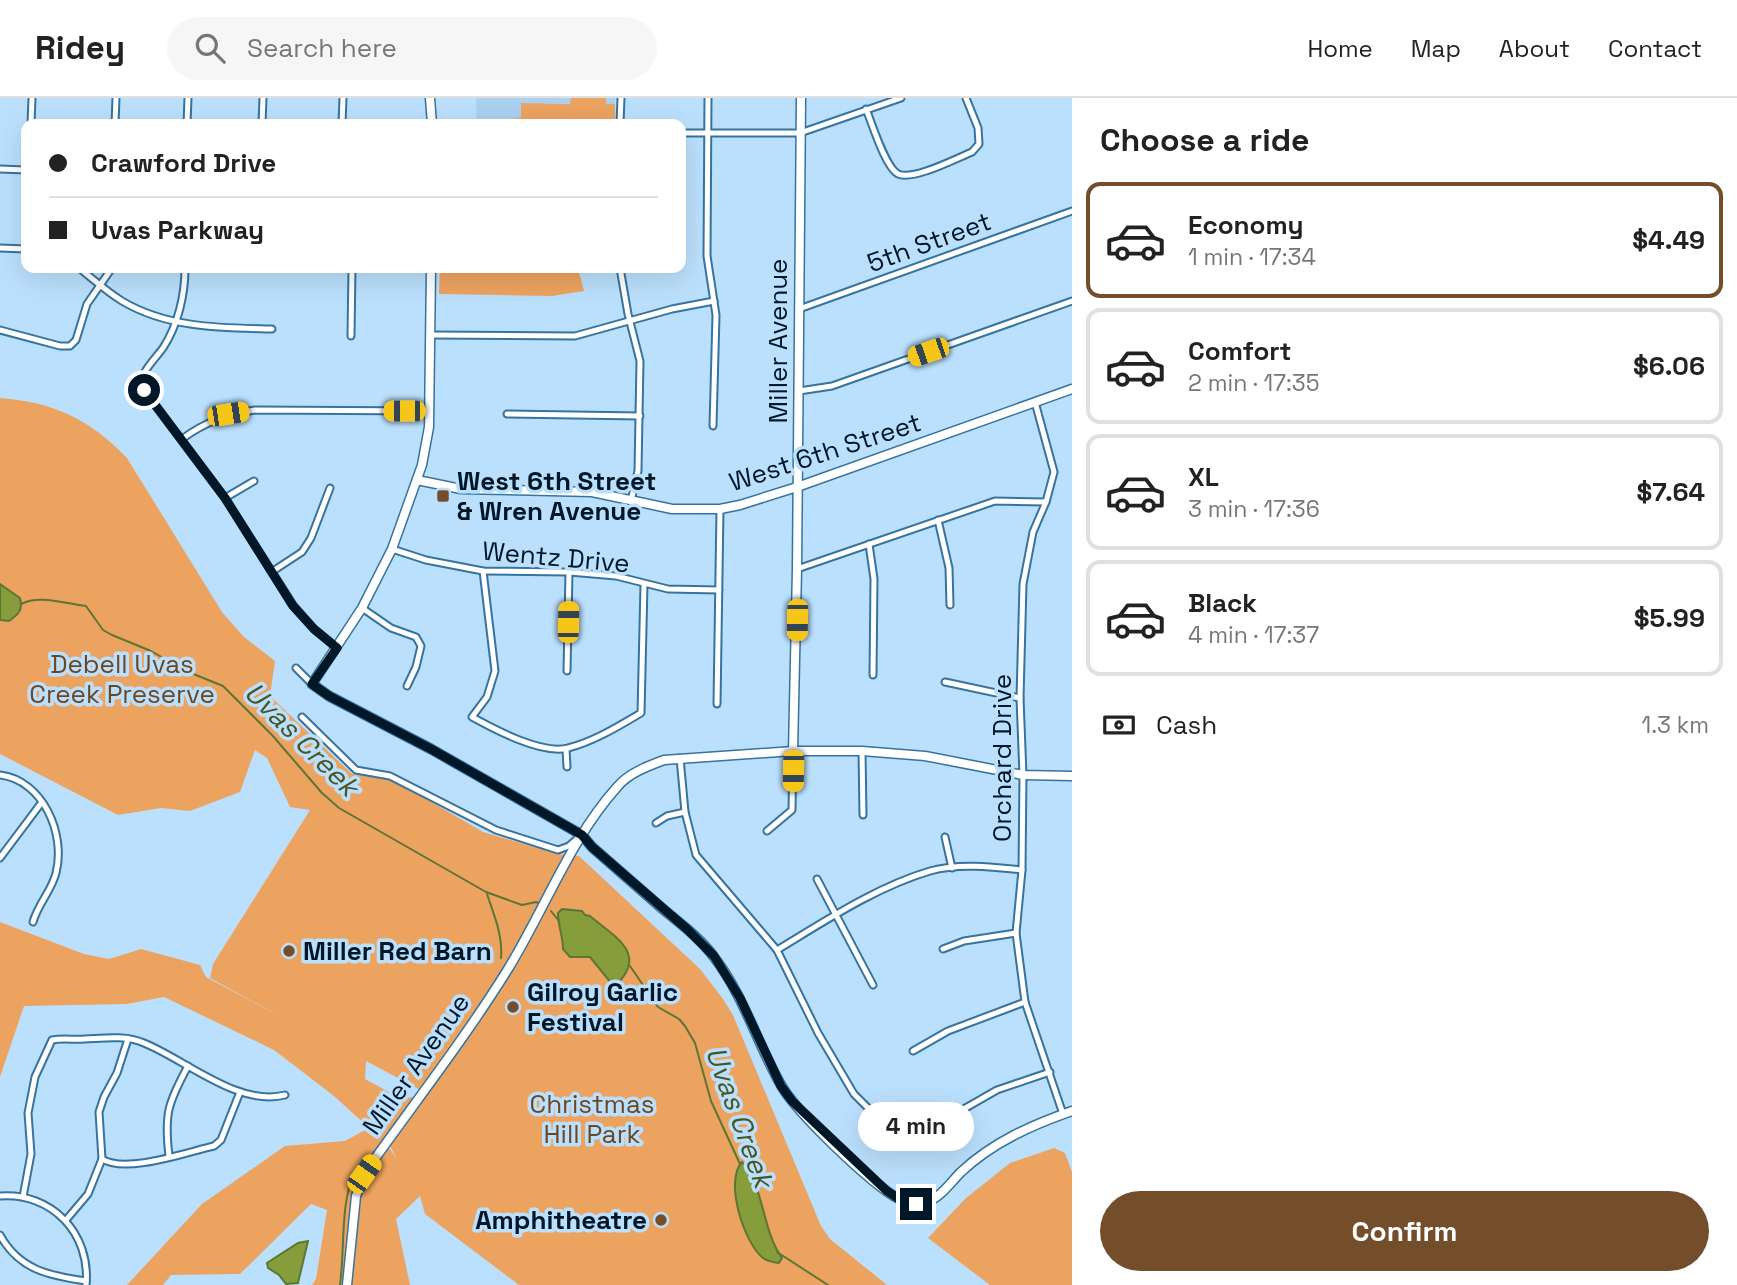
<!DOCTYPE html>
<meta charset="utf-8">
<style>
body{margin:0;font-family:"Space Grotesk",sans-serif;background:#f6f6f6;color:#222;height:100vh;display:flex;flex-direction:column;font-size:26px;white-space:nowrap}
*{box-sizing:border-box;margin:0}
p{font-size:23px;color:#767676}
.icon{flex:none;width:38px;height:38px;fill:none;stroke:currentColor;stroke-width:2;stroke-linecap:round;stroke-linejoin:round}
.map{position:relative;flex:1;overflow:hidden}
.details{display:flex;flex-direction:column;background:#fff;width:665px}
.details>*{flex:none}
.top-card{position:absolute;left:21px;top:21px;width:665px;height:154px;border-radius:14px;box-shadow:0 7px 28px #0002;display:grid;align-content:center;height:154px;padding:0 28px;background:#fff}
.end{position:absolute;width:32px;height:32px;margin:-16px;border:9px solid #001728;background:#fff;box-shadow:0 0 0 4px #fff}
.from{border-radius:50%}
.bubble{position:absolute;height:49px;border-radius:24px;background:#fff;box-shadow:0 7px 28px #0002;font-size:23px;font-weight:800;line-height:49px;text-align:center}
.car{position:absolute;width:21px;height:42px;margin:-21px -10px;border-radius:9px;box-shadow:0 0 5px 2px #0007;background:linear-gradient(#f5c518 24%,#345 0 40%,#f5c518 0 76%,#345 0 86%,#f5c518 0)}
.top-card b{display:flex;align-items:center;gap:24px;height:66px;font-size:26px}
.top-card b+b{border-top:2px solid #e0e0e0}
.top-card i{width:18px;height:18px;background:#222}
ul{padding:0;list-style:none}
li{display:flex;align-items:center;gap:21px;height:116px;margin:0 14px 10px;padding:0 14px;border:4px solid #e0e0e0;border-radius:14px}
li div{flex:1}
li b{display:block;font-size:26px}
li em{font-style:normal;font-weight:800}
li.active{border-color:#744e2b}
li>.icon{width:63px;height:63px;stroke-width:1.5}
h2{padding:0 28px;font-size:32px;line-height:84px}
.pay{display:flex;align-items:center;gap:18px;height:77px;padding:0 28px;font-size:26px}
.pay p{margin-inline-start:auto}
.button{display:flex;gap:14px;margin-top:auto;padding:14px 28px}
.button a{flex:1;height:80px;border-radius:42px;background:#744e2b;color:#fff;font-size:28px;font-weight:800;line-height:80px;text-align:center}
header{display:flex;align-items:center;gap:42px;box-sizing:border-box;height:98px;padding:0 35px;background:#fff;border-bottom:2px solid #e0e0e0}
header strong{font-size:33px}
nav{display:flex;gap:38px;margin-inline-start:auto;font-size:24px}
.search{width:490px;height:63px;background:#f6f6f6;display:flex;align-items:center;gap:18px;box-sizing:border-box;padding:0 24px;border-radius:38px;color:#767676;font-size:26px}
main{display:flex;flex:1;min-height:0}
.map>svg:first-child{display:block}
</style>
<header>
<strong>Ridey</strong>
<div class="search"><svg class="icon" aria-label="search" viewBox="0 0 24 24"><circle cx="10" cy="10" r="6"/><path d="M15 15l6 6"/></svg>Search here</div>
<nav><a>Home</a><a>Map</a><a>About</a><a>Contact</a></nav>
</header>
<main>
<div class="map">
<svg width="1072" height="1187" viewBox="0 0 1072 1187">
<rect width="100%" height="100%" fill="#bbe0fd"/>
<polygon fill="#a9d1f0" points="476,0 615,0 615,6 522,5 521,19 519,20 477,26"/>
<g fill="#eda360" fill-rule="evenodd">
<polygon points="571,0 606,0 606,6 615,6 615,26 479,26 519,20 521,19 521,5 570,6"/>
<polygon points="440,170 578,170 584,193 552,198 439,196"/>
<path d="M0,300C53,304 90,321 127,360L222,514L244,539L275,563L270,598L352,676L379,679L404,688L483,734L558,756L579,758L700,871L723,901L733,917L821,1128L830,1141L887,1187H519L425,1116L420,1098L396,1121L410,1187H312L316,1181L327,1112L311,1106L240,1176L171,1177L163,1187H127L202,1106L285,1048L345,1043L369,1030L334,998L274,952L164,899L127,906L24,908L0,979V824L84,856L109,861L141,851L200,867L206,879L285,921L210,880L213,866L310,712L290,709L267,660L255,652L240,694L190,713L161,710L118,717L0,656ZM366,963L428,996L389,1046L397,1061L383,1041L417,998L402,1001L365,981Z"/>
<polygon points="1054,1050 1065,1055 1072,1074 1072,1187 990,1187 928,1140 966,1100 1010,1065"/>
</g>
<g fill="#859d3a" stroke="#5d7535" stroke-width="2">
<path d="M0,486L20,500C23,512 19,516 9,523L0,522Z"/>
<path d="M562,811L582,813L585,817L590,818C612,837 647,854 619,884L611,885L590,859H570L563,851C563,838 558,828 558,815Z"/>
<path d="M742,1064C764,1087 762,1133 782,1160L779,1165C774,1164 768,1164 763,1160C744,1145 724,1083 742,1064Z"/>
<polygon points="308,1143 298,1185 286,1186 279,1177 268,1170 267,1165 298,1145"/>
</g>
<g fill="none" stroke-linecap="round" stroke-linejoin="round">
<g stroke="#5d7535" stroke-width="2">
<path d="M21,506C40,496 65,506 86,508L103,532L112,537L151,553L186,573L223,588L272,637L322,695L339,710L486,794L522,807L536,804L540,806"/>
<path d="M487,796C494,817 503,838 501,860"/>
<polyline points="551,813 559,823"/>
<polyline points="630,868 658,909 679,921 685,928 695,945 711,1003 740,1066"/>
<polyline points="777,1154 828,1187"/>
<path d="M340,1187C345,1150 340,1109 354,1074"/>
</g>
<g stroke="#36739e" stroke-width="9">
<g id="street">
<polyline points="708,0 707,158 716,217 713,328"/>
<path d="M866,11C872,25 885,69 898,76C913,83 957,60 972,54L979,46L978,30L966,0"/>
<polyline points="31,26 32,0"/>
<polyline points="115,26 116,0"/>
<polyline points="187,26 188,0"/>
<polyline points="262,26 263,0"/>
<polyline points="342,26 343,0"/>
<polyline points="620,26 621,0"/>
<polyline points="681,35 800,35 901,0"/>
<polyline points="0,71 26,72"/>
<polyline points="0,150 26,151"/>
<path d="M79,170C93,181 107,194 122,203C167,230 221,230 272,231"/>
<path d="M185,170C185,197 178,227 163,250C155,261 142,273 140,287L225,400L293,507L314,531L337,550"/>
<polyline points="620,170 628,216 640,263 638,373 631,403"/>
<polyline points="799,211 1072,113"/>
<polyline points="0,232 60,248 70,248 76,242 87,206 112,170"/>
<polyline points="430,237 575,238 672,211 714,203"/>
<polyline points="351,238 352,170"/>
<polyline points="799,293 832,288 1072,203"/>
<polyline points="1035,304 1054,374 1046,404 1033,434 1023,486 1020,600 1023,677 1022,772 1016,835 1025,904 1063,1016"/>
<polyline points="507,316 640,318"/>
<path d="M182,341C205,324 227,316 255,312L429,313"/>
<polyline points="225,400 254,383"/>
<polyline points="938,422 949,470 950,507"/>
<polyline points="869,446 874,481 873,577"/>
<polyline points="392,451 426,462 483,473 569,474 616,478 668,491 719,492"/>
<polyline points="797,471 995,403 1046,404"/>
<polyline points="273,473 302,454 311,440 330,390"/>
<path d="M483,473L495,573L487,599L472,619C494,631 542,657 568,650C593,644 619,628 641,615L644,486"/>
<polyline points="362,510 391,530 416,539 421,548 416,569 407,588"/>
<polyline points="296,570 312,586"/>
<polyline points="567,573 569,474"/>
<polyline points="945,584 1020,600"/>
<polyline points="717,606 720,411"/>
<polyline points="302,619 356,672 390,678 496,732 558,752 569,748 577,741"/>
<polyline points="566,651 567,669"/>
<polyline points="862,653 863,717"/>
<polyline points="680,660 685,714 696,757 777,852 818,935 854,996 879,1021 908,1041 920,1046 955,1016 997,992 1050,974"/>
<path d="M0,677C43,682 66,736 56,775C52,792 38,806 33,824"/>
<polyline points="656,725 667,718 685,714"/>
<polyline points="767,733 792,712 793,653"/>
<polyline points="945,739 952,770"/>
<polyline points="0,760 42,704"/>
<polyline points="817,781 873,887"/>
<polyline points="943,851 964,843 1016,835"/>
<path d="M777,852C825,823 876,789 930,773C959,765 993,769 1022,772"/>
<path d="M128,941L117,975L104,999L99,1014L102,1061C126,1076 187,1054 214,1048L221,1042L240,994"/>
<polyline points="913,953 948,933 1025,904"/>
<path d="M169,1058C164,1016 168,1005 188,968"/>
<path d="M0,1098C52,1094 91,1136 86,1187"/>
<path d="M23,1099L31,1056L28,1015L35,979L52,942C64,940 73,942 85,941C105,940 125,937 144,945C186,962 238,1009 285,997"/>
<polyline points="66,1122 88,1096 102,1061"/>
<path d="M0,1137C19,1172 50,1178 86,1183"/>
</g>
</g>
<g stroke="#36739e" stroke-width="11">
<g id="secondary">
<polyline points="430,0 432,26"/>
<path d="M431,170L429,329L422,367L392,451L362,510L312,586L329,598L431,651L582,737L592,749C616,770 640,791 664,812C681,826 701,841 714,859C744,898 757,945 781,987C796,1014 871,1086 899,1101C905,1105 912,1106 919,1106C938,1104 949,1086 961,1074C993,1044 1032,1027 1072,1013"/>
<polyline points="417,382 461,391 592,394 672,411 720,411 740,407 797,389 1072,291"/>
<polyline points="793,653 797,471 801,0"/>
<path d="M347,1187L356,1098L364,1076C412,1008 464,942 508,871C545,811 570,741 618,688C629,675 648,668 664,662L793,653H862L925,658L1023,677L1072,678"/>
</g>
</g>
<use href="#street" stroke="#fff" stroke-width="5"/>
<use href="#secondary" stroke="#fff" stroke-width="8"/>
</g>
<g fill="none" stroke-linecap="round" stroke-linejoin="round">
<polyline stroke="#001728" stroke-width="9" points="144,292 225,400 293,508 314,531 337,550 312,586 329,598 431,651 582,737 592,749 687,831 714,858 740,900 781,988 792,1003 887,1093 902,1103 916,1106"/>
</g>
<g fill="#744e2b" stroke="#bbe0fd" stroke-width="2.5">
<rect x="436" y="391" width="14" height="14" rx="3.5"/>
<circle cx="289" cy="853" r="7"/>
<circle cx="513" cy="909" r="7"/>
<circle cx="661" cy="1122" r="7"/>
</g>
<g text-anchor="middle" stroke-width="7" stroke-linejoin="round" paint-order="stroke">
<g font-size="26" fill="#001728" stroke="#bbe0fd">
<text transform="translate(929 144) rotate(-20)" y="9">5th Street</text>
<text transform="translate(778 243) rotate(-90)" y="9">Miller Avenue</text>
<text transform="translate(825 354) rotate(-18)" y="9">West 6th Street</text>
<text transform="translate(556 459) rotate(5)" y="9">Wentz Drive</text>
<text transform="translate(1002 660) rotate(-90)" y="9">Orchard Drive</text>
<text transform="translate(416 966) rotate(-55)" y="9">Miller Avenue</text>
</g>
<g font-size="26" font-weight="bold" fill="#001728" stroke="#bbe0fd" text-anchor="start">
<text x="457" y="392">West 6th Street<tspan x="457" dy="30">&amp; Wren Avenue</tspan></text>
<text x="303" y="862">Miller Red Barn</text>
<text x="527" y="903">Gilroy Garlic<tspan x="527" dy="30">Festival</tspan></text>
<text x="647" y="1131" text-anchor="end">Amphitheatre</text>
</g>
<g font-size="26" fill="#6e4620" stroke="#bbe0fd">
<text x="122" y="575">Debell Uvas<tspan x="122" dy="30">Creek Preserve</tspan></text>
<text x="592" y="1015">Christmas<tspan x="592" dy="30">Hill Park</tspan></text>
</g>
<g font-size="28" font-style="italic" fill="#495623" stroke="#bbe0fd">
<text transform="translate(302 641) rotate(45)" y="10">Uvas Creek</text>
<text transform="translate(740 1019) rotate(70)" y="10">Uvas Creek</text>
</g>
</g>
</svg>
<i class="end from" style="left:144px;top:292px"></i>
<i class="end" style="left:916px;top:1106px"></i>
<div class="bubble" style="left:858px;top:1004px;width:116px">4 min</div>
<i class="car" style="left:928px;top:254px;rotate:251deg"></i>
<i class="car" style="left:404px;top:313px;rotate:270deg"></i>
<i class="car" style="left:228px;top:316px;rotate:81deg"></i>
<i class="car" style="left:797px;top:522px;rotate:181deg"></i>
<i class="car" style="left:568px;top:524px;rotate:1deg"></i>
<i class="car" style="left:793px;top:673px;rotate:181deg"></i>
<i class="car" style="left:364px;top:1076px;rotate:35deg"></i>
<div class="top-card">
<b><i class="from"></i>Crawford Drive</b>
<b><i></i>Uvas Parkway</b>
</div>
</div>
<section class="details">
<h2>Choose a ride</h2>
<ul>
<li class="active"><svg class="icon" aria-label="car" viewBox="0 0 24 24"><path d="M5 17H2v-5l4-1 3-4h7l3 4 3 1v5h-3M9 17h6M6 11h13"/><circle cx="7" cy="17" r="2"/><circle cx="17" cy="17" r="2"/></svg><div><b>Economy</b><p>1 min · 17:34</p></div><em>$4.49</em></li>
<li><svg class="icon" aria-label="car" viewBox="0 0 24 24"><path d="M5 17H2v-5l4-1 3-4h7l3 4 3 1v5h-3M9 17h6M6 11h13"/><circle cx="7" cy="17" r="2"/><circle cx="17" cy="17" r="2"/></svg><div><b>Comfort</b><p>2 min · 17:35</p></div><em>$6.06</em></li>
<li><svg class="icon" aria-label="car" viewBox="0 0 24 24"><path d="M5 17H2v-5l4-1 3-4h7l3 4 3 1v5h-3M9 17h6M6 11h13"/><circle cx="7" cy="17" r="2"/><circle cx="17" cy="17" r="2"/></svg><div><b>XL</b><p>3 min · 17:36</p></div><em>$7.64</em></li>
<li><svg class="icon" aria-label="car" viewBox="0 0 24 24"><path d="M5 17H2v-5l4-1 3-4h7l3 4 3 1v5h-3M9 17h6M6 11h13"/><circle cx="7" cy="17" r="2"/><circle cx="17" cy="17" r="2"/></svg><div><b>Black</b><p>4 min · 17:37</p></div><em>$5.99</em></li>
</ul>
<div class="pay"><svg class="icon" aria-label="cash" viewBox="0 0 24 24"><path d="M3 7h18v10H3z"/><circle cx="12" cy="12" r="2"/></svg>Cash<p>1.3 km</p></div>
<div class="button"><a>Confirm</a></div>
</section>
</main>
